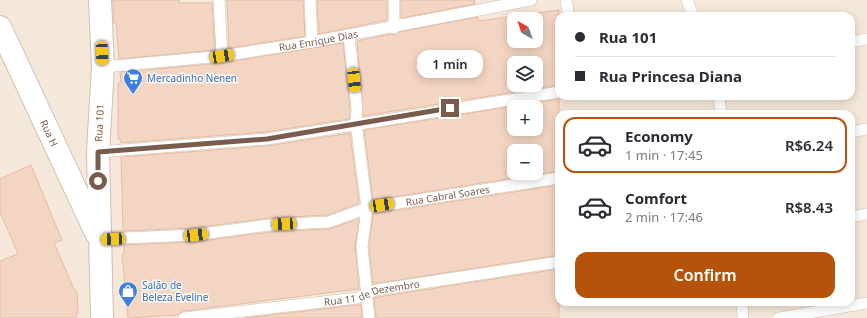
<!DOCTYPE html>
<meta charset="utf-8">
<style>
body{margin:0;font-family:"Noto Sans",sans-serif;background:#f7f7f7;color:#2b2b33;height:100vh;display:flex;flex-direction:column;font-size:15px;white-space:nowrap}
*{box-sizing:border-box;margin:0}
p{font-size:13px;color:#7c7c81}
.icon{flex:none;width:22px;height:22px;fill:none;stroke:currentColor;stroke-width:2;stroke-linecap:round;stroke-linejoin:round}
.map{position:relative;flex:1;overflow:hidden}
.details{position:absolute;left:555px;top:110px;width:300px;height:196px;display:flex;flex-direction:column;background:#fff;border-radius:12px;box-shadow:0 2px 10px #0003}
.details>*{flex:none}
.guide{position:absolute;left:555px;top:12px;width:300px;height:88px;border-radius:12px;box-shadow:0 2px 10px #0003;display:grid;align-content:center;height:88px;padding:0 20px;background:#fff}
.needle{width:26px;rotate:320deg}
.controls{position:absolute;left:507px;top:12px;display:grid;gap:8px}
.controls a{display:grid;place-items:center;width:36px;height:36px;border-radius:8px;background:#fff;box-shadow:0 2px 10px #0003;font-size:20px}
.end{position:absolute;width:18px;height:18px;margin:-9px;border:5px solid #7a5c4d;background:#fff;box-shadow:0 0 0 2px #fff}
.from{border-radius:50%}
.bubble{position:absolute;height:28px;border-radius:12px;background:#fff;box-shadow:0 2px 10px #0003;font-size:13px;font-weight:600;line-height:28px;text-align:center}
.car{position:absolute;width:12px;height:24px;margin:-12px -6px;border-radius:5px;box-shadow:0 0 3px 1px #0007;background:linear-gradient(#f5c518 24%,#345 0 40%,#f5c518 0 76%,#345 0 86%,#f5c518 0)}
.guide b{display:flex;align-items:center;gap:14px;height:38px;font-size:15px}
.guide b+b{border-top:1px solid #e1e1e2}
.guide i{width:10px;height:10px;background:#2b2b33}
ul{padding:7px 0 0;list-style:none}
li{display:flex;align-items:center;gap:12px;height:56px;margin:0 8px 6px;padding:0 12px;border:2px solid transparent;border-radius:12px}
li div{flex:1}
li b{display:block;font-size:15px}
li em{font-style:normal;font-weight:600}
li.on{border-color:#b45309}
li>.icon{width:36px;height:36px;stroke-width:1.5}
.primary-button{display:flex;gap:8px;margin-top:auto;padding:8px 20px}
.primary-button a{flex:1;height:46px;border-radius:12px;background:#b45309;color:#fff;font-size:16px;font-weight:600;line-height:46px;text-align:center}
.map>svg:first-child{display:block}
</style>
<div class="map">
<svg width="867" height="318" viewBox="0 0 867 318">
<rect width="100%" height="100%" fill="#fdf6ec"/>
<path fill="#f5e8da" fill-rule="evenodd" d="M0,0H867V318H0ZM559,16H851V96H559ZM514,19H536V41H514ZM514,63H536V85H514ZM514,107H536V129H514ZM559,114H851V302H559ZM514,151H536V173H514Z"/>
<g fill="#f3d5c3" stroke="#e6bba3" fill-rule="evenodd">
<polygon points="113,0 179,0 179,3 212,3 215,50 119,59 116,23 114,23"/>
<polygon points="227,0 303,0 305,36 229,48"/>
<polygon points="317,0 387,0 387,20 319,34"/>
<polygon points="401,0 474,0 475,4 401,18"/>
<path d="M559,10V85L363,116L357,41L391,34L394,35L399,32L478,17V21ZM514,19H536V41H514ZM514,63H536V85H514Z"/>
<polygon points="343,43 350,109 349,119 266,132 121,143 120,139 118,139 118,83 121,83 120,72 223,63"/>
<path d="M559,99V171L373,200L364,130ZM514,107H536V129H514ZM514,151H536V173H514Z"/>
<polygon points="350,133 359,203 328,215 268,218 194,228 123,231 121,157 268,146"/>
<polygon points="31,165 62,240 54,243 73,287 77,292 78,313 76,314 76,318 0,318 0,261 18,254 0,212 0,179"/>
<polygon points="559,185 559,255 373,284 369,246 373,214"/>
<polygon points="359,219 355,247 359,289 183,311 178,315 128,318 122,254 124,254 124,245 195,242 270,232 329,229"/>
<polygon points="559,269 559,318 376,318 374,298 378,297"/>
<polygon points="361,304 362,318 245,318 358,305"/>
</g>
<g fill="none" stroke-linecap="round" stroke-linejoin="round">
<g stroke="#d1beb0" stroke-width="12">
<g id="service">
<polyline points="219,0 222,56"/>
<polyline points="310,0 312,42"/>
<polyline points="394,0 394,28"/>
<polyline points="566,0 569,16"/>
<polyline points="687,0 693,16"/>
<polyline points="349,36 357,109 356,123 367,208 362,246 369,318"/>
<polyline points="851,42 867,39"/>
<path id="s1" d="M103,67L222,56L312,42L531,0"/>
<polyline points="719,96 721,114"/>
<polyline points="851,132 867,129"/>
<polyline points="98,152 267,139 559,92"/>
<polyline points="851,217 867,214"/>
<path id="s2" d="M99,239L195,235L269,225L329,222L367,208L559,178"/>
<polyline points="742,302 743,318"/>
<path id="s3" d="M184,318L357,298L376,290L559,262"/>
<polyline points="779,318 867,303"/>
</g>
</g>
<g stroke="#d1beb0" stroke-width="24">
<g id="minor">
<polyline points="100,0 103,67 98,152 102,318"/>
<path id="s4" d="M0,27L96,233"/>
</g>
</g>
<use href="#service" stroke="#fff" stroke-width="11"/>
<use href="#minor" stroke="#fff" stroke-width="22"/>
</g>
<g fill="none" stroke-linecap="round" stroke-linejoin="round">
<polyline stroke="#7a5c4d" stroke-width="5" points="98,181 98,152 267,139 450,108"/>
</g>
<defs>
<g id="supermarket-pin" transform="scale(1)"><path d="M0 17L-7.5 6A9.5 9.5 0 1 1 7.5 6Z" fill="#3f7fe0" stroke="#fffaf3"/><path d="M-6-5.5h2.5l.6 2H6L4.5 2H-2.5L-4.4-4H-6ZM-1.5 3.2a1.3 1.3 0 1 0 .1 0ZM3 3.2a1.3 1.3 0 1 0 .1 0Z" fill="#fff"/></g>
<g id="shop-pin" transform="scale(1)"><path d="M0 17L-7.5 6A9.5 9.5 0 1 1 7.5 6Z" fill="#3f7fe0" stroke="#fffaf3"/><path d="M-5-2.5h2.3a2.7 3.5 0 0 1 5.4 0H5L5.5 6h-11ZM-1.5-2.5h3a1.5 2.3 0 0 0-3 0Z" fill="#fff"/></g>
</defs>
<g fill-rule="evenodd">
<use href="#supermarket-pin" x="133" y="78"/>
<use href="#shop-pin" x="128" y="291"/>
</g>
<g text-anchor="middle" stroke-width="3" stroke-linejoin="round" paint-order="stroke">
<g font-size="10" fill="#7a5c4d" stroke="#fffaf3">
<text dy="4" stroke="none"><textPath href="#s1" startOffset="217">Rua Enrique Dias</textPath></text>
<text transform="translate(99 123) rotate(-87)" y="4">Rua 101</text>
<text dy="4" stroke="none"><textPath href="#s4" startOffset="117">Rua H</textPath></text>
<text dy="4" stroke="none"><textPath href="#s2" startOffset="353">Rua Cabral Soares</textPath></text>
<text dy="4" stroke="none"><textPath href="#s3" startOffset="190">Rua 11 de Dezembro</textPath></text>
</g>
<g font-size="10" fill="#366cbe" stroke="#fffaf3" text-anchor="start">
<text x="147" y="82">Mercadinho Nenen</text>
<text x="142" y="289">Salão de<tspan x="142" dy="12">Beleza Eveline</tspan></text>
</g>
</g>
</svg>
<div class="controls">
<a><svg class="needle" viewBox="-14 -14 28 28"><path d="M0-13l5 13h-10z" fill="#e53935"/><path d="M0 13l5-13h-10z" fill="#7c7c81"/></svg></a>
<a><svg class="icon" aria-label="layers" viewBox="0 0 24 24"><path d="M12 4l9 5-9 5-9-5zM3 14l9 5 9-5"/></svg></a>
<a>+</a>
<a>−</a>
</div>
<i class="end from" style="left:98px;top:181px"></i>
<i class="end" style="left:450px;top:108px"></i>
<div class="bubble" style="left:417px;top:50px;width:66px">1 min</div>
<i class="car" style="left:102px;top:53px;rotate:178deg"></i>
<i class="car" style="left:222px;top:56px;rotate:81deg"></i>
<i class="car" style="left:354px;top:80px;rotate:174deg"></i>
<i class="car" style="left:382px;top:205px;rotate:81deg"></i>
<i class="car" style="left:284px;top:224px;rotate:267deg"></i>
<i class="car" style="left:196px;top:235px;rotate:83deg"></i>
<i class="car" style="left:113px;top:239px;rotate:268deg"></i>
<div class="guide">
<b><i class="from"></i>Rua 101</b>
<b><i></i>Rua Princesa Diana</b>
</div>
<section class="details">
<ul>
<li class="on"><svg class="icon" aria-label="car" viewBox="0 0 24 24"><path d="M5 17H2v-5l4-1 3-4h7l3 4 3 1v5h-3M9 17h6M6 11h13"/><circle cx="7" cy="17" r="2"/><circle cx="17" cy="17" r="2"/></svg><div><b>Economy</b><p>1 min · 17:45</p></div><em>R$6.24</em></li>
<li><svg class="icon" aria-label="car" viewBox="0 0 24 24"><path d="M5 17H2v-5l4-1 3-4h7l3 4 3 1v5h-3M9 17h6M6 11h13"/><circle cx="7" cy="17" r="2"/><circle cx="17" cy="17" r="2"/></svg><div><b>Comfort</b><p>2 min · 17:46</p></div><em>R$8.43</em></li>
</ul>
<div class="primary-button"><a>Confirm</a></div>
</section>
</div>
